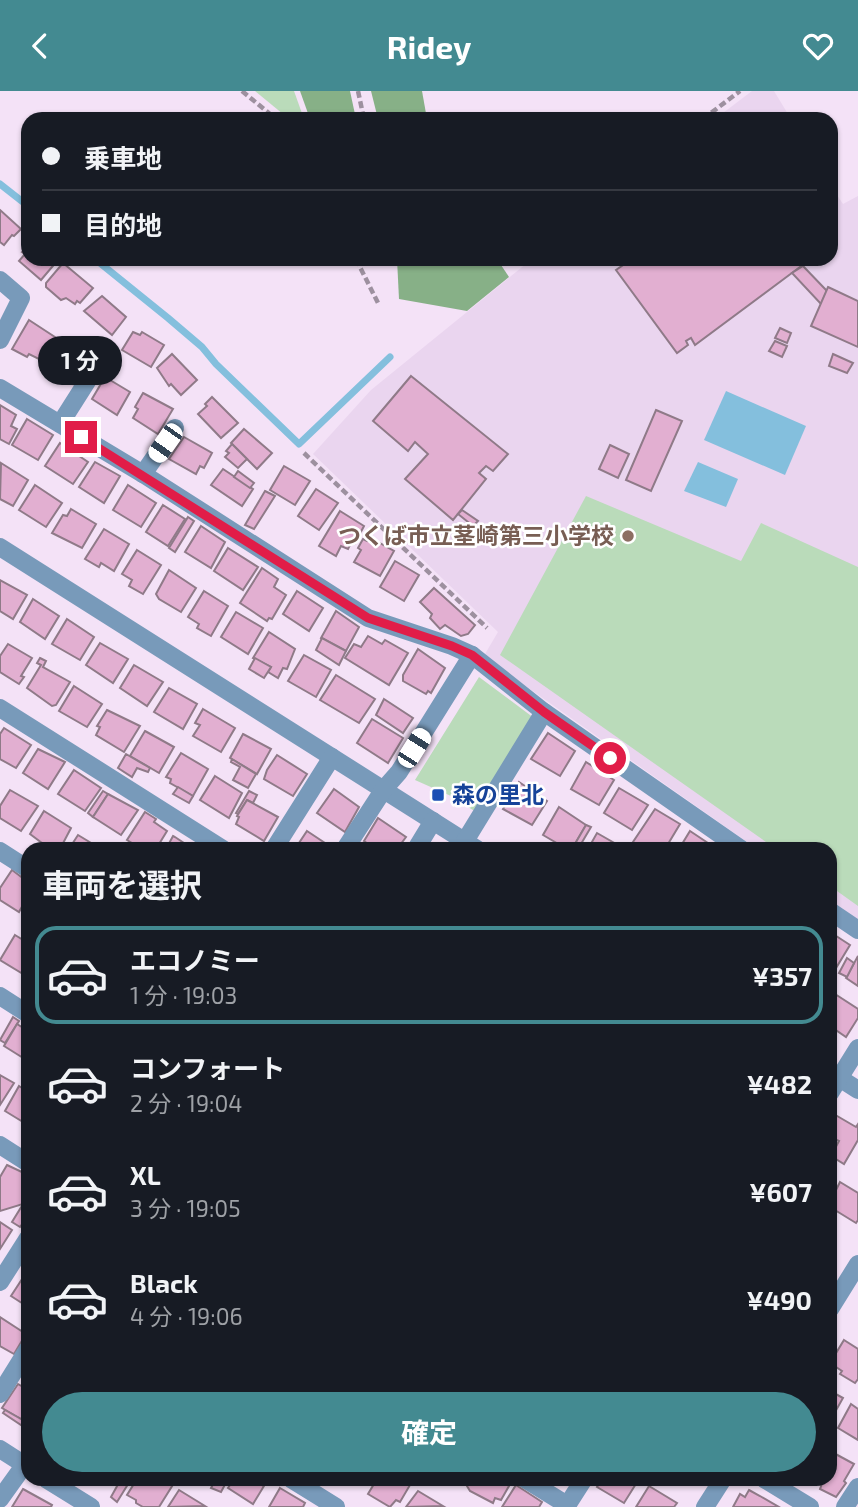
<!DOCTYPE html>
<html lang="ja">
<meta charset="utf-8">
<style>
body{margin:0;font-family:"Exo 2","Noto Sans JP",sans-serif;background:#242831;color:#f1f3f6;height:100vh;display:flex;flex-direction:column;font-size:26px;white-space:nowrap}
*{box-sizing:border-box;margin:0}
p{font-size:23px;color:#9ea1a6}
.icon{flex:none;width:38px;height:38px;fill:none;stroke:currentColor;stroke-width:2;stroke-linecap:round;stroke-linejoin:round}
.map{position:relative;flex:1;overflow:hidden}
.side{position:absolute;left:21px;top:751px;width:816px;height:644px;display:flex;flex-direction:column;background:#171b24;border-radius:21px;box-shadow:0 2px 5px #0004}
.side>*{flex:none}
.top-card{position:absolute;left:21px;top:21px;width:817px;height:154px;border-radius:21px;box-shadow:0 2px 5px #0004;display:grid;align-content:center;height:154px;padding:0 21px;background:#171b24}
.end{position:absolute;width:32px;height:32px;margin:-16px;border:9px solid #e11d48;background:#fff;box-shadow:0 0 0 4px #fff}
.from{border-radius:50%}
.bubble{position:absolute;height:49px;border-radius:24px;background:#171b24;box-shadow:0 2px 5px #0004;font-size:23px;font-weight:700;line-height:49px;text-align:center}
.car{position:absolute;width:21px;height:42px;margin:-21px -10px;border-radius:9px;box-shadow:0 0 5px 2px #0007;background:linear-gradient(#fff 24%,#345 0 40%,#fff 0 76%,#345 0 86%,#fff 0)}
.top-card b{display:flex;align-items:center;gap:24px;height:66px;font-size:26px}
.top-card b+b{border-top:2px solid #363941}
.top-card i{width:18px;height:18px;background:#f1f3f6}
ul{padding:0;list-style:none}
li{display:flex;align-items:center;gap:21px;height:98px;margin:0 14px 10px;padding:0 7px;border:4px solid transparent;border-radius:21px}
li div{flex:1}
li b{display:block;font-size:26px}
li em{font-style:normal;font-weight:700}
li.selected{border-color:#438a91}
li>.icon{width:63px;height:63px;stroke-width:1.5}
h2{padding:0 21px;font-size:32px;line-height:84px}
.button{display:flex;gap:14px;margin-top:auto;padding:14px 21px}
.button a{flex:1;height:80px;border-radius:42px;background:#438a91;color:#fff;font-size:28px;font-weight:700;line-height:80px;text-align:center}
header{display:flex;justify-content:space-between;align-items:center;height:91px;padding:0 21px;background:#438a91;color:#fff;font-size:32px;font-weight:700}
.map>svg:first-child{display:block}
</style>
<header><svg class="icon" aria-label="back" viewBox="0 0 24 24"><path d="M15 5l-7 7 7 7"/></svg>Ridey<svg class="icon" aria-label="heart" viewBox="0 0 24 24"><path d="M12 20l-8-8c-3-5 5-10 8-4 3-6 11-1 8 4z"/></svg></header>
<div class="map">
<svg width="858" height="1416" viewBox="0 0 858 1416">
<rect width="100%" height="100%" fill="#f4e2f7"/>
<g fill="#ead5ef">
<polygon points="752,0 774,0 791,28 715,28"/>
<polygon points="831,95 843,113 858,105 858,829 830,809 830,758 757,758 517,589 485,563 498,541 313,363 371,299 532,168 831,168"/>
</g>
<g fill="#badbba">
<polygon points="255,0 294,0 304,28 289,28"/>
<polygon points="586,405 741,470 761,432 858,476 858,815 830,795 830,758 776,758 500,564"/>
<polygon points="479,586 534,627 476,721 451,705 415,689"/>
</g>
<g fill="#87b087">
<polygon points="300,0 350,0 356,28 310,28"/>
<polygon points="371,0 422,0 427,28 378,28"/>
<polygon points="397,168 497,168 509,186 467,220 399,208"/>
</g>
<g fill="#84bfdd">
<polygon points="726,300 806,335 785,384 704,349"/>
<polygon points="698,371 738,388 726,416 684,400"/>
</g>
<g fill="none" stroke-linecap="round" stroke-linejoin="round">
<g stroke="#84bfdd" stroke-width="7">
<polyline points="0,93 28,115"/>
<polyline points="95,168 168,227 202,256 216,273 299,353 390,266"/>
</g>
</g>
<g fill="#e2afd1" stroke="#8f7a88" stroke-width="2">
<polygon points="0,119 21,138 14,145 12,144 4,154 0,151"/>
<polygon points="28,154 28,168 58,169 41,189 19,170 25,163 22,161"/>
<polygon points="632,168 806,168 808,170 695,254 691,247 686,250 688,254 677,262 616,179"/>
<polygon points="63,172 93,197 80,212 77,210 75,213 66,207 61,209 46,196 46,192"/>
<polygon points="803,175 827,200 821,213 792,182"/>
<polygon points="828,196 858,210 858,256 811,235"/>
<polygon points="102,205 126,226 112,244 84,220"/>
<polygon points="29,229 58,248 45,271 29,263 27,266 12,258"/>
<polygon points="780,237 791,242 787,252 775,247"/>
<polygon points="133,241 140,244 142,241 164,254 151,276 122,259"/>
<polygon points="775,250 787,255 782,266 769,260"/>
<polygon points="65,252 89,266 73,293 50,279"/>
<polygon points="172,263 197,289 181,304 171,293 169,295 157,277"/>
<polygon points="833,263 853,272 847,282 829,275"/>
<polygon points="411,285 508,363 493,380 486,375 479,382 486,388 453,429 405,388 428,363 415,351 408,360 373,330"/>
<polygon points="105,286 130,301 117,324 92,308"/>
<polygon points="143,302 173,318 158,343 133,327 138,318 135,316"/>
<polygon points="212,306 238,332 221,347 198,323 207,315 205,313"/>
<polygon points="0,314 16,324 11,335 17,338 9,353 0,348"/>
<polygon points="656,319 682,330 651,400 626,389"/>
<polygon points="27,328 53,344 38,369 12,354"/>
<polygon points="244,338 272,362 257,378 231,352"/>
<polygon points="184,346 212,362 204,377 200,375 196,383 169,368"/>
<polygon points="60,352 88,371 73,393 45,375"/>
<polygon points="232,353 247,368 238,377 225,366 229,362 226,360"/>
<polygon points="610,354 629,363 618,387 599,378"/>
<polygon points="95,371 120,385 104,412 79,396"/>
<polygon points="1,372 28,389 13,415 0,408"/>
<polygon points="284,375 310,390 295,414 270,399"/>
<polygon points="223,378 253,398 242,415 211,394"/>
<polygon points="238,380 254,392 250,397 234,386"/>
<polygon points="35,394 62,412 46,436 19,419"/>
<polygon points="128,394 156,412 141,436 113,419"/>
<polygon points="316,398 338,412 319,439 298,425"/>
<polygon points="265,400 275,405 254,438 245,434"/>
<polygon points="163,414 185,428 168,455 146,441"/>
<polygon points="71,418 96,433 82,457 52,442 63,424 67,425"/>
<polygon points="462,419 478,430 473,435 458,423"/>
<polygon points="340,420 364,435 355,452 352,450 348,458 341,455 336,465 319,455"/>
<polygon points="188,426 194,430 175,461 169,457"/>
<polygon points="201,435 225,451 211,477 185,461"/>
<polygon points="104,438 129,453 114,480 101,472 99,476 85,468"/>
<polygon points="369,446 394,460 380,485 354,471 361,459 358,457 363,448 367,450"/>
<polygon points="228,457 258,476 243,499 214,480"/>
<polygon points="137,459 161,474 143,503 129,495 132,489 122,483"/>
<polygon points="395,470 419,484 404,510 380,496"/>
<polygon points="262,477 278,488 274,496 286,504 272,528 269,527 267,530 240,512"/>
<polygon points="169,479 196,497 181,521 159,508 156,503"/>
<polygon points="0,489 27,504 13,528 0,520"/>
<polygon points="434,497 475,534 468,543 461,545 445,534 440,538 430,527 432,523 420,511"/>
<polygon points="204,500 228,515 211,545 197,537 199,533 188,526"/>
<polygon points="297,500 323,517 309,540 283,523"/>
<polygon points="33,508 59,525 45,548 20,531"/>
<polygon points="336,520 359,536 346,560 321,547"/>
<polygon points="236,521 263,537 248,563 221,546"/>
<polygon points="67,528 94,546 80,569 52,553"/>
<polygon points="269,541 295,558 287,578 283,577 278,587 268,581 271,576 253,567"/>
<polygon points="368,545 382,553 385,549 408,562 389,594 345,567 354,553 361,556"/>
<polygon points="322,547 346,560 339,574 316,559"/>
<polygon points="100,552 128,568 113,592 86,574"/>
<polygon points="8,553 32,567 21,585 24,586 19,593 0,581 0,565"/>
<polygon points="418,558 445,577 431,602 428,600 426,603 403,590 403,584"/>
<polygon points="304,564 331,579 316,606 288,590"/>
<polygon points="40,567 46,570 43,576 70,591 56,614 52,615 27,597 41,574 37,572"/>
<polygon points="255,567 271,576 264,587 249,578"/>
<polygon points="134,574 163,591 147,615 120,597"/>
<polygon points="336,584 375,608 359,632 320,609"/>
<polygon points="74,595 102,613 87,636 59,620"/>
<polygon points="169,597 197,613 183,638 154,621"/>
<polygon points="384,608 413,627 403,642 376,624"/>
<polygon points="203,618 235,637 221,661 193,645 200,634 195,632"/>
<polygon points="107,619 140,635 124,661 96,644 100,636 97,635"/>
<polygon points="372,628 403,647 388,672 357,652"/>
<polygon points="4,637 31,654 16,677 0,668 0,643"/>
<polygon points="145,640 174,656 159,682 130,665"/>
<polygon points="548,642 575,660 560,685 531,668"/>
<polygon points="243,643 271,658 257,683 230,667"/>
<polygon points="38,658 65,671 48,698 23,682"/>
<polygon points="181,662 208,678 193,705 170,692 171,688 166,686"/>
<polygon points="126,663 150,677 148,681 137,677 132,686 118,677"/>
<polygon points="277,664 307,683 293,705 264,688 267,679"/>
<polygon points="232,668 256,683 248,697 233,689 240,676 231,671"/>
<polygon points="586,671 614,689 599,714 571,698"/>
<polygon points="74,679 101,697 85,720 58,703"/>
<polygon points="215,685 242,702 229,727 200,709"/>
<polygon points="519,691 547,710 532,734 503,718"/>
<polygon points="178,696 193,705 189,712 173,703"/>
<polygon points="619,697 648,714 632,739 604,722"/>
<polygon points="334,698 359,716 345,741 317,722"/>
<polygon points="10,699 38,715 21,740 0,727 0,715"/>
<polygon points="103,700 108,703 93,726 88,722"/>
<polygon points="249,700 257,704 253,712 247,709 238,723 236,722"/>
<polygon points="108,703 138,719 121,744 93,726"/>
<polygon points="247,709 278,726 264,750 236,733 239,726 237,725"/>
<polygon points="559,716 586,734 572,758 567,758 543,744"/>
<polygon points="655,718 680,733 665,758 644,758 633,751"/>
<polygon points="44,720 71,737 60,758 50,758 30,743"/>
<polygon points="145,721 156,728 154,731 167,740 156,758 142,758 127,749"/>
<polygon points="378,727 406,746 397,758 375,758 364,750"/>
<polygon points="586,734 591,736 578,758 572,758"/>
<polygon points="307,740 334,758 295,758"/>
<polygon points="690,740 708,752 705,758 679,758"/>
<polygon points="597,742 623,757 622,758 588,758"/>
<polygon points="78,744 101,758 69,758"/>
<polygon points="173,745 175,746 193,758 166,758"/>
<polygon points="12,779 28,791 28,814 24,812 19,821 0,809 0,797"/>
<polygon points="830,841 850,854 836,877 830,873"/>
<polygon points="15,844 28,852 28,886 0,869"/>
<polygon points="858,865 858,895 846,887"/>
<polygon points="847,867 854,872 847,886 839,882"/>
<polygon points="835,903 858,918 858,927 846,946 830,935 830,911"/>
<polygon points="13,926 19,930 5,952 0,949"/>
<polygon points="17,933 28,940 28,970 4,955"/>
<polygon points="0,984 14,992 0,1014"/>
<polygon points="19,995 28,1001 28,1034 5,1020"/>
<polygon points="832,1022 856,1036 858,1033 858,1049 844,1073 831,1065 839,1050 830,1046 830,1028"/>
<polygon points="7,1074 24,1082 23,1084 28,1087 28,1105 23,1113 0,1120 0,1086"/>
<polygon points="840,1091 858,1102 858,1129 856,1132 830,1116 830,1111"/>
<polygon points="28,1105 28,1125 20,1136 12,1131"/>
<polygon points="0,1131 12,1139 0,1158"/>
<polygon points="26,1182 28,1183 28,1216 11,1205"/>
<polygon points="0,1226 26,1243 14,1263 0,1255"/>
<polygon points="844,1249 858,1258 858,1288 855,1292 840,1283 842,1280 830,1272"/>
<polygon points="18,1293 28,1299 28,1332 2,1317"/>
<polygon points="830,1296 833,1298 832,1301 843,1307 830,1330"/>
<polygon points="851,1313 858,1318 858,1349 838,1337"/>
<polygon points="5,1319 28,1332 27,1338 3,1322"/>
<polygon points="830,1360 854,1373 844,1390 846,1392 836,1406 820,1398 824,1388 830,1388"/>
<polygon points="121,1388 130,1390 117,1411 111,1406"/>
<polygon points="137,1388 168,1388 174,1392 159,1416 143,1416 136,1412 136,1409 127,1404"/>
<polygon points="216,1388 228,1388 221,1401 211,1397"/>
<polygon points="234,1388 257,1388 256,1391 264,1395 253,1413 228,1397"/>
<polygon points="377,1388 399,1388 410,1394 400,1411 396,1409 390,1416 368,1403"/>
<polygon points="472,1388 504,1388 506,1389 504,1392 509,1395 501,1409 495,1407 493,1412 470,1400 467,1395"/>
<polygon points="602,1388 639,1388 624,1412 597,1396"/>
<polygon points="516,1394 542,1411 539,1416 502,1416"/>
<polygon points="649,1395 677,1412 674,1416 636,1416"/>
<polygon points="280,1397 305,1412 303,1416 269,1416"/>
<polygon points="23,1398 52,1414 51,1416 12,1416"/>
<polygon points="179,1399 205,1415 168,1416"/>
<polygon points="749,1399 760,1405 779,1416 733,1416 740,1403 745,1406"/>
<polygon points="418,1400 443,1415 406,1416"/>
</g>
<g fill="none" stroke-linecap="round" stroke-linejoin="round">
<g stroke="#9d909f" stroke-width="4.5" stroke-dasharray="7 3.5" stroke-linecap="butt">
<polyline points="242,0 276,28"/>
<polyline points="358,0 364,28"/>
<polyline points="703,28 740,0"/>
<polyline points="356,168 379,214"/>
<polyline points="304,362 487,537"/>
</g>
<g stroke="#789aba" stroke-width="18">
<polyline points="0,189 21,207 0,249"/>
<polyline points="0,297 143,383 368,527 452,555 472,564 544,621 741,758"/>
<polyline points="60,333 100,270"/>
<polyline points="143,383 175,337"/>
<polyline points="0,456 477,758"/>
<polyline points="0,617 223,758"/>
<polyline points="465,750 544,621"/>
<polyline points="274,758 332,666"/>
<polyline points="345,758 384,698 399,681 472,564"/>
<polyline points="416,758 433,730"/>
<polyline points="0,760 28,778"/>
<polyline points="830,820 858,839"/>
<polyline points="0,905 28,923"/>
<polyline points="830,981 858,999"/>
<polyline points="830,1002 858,957"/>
<polyline points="0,1054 28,1072"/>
<polyline points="0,1191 28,1147"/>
<polyline points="830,1218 858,1173"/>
<polyline points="0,1303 28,1258"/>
<polyline points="0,1358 28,1376"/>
<polyline points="46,1388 91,1416"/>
<polyline points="291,1388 336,1416"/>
<polyline points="525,1388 567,1414"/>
<polyline points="764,1388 810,1416"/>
<polyline points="0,1408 28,1369"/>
<polyline points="566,1416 584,1388"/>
<polyline points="705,1416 723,1388"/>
<polyline points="845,1416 858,1396"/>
</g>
</g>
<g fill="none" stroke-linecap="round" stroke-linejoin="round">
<polyline stroke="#e11d48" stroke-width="9" points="81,346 368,527 452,555 472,564 544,621 610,667"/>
</g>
<circle fill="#8d6e63" stroke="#fff" stroke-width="2.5" cx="628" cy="445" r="7"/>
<rect fill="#1a4fb4" stroke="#fff" stroke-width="2.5" x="431" y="697" width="14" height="14" rx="3.5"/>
<g text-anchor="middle" stroke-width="5" stroke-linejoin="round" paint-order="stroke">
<g font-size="23" font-weight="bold" fill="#785e54" stroke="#fff" text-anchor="end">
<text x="614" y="453">つくば市立茎崎第三小学校</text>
</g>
<g font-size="23" font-weight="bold" fill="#164399" stroke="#fff" text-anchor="start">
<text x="452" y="712">森の里北</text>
</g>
</g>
</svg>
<i class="end from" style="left:610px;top:667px"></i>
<i class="end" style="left:81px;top:346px"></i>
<div class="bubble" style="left:38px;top:245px;width:84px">1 分</div>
<i class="car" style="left:165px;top:352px;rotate:215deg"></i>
<i class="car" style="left:414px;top:657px;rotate:32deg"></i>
<div class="top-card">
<b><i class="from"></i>乗車地</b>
<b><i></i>目的地</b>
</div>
<section class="side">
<h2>車両を選択</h2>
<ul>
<li class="selected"><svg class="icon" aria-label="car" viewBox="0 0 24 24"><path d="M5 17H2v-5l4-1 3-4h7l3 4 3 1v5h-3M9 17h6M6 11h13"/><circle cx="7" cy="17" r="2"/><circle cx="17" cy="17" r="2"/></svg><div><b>エコノミー</b><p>1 分 · 19:03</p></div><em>¥357</em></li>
<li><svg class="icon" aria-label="car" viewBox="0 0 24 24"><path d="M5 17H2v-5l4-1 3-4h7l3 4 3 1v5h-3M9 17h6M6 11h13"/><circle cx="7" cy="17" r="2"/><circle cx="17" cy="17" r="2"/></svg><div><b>コンフォート</b><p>2 分 · 19:04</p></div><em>¥482</em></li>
<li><svg class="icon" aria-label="car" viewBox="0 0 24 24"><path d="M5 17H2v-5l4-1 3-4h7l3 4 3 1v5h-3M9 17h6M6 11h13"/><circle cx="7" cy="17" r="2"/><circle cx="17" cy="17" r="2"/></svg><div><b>XL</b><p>3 分 · 19:05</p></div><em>¥607</em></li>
<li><svg class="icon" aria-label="car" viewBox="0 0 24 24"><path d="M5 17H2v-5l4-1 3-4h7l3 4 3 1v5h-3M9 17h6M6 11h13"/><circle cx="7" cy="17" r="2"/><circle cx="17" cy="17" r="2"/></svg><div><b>Black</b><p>4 分 · 19:06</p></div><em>¥490</em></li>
</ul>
<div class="button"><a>確定</a></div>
</section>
</div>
